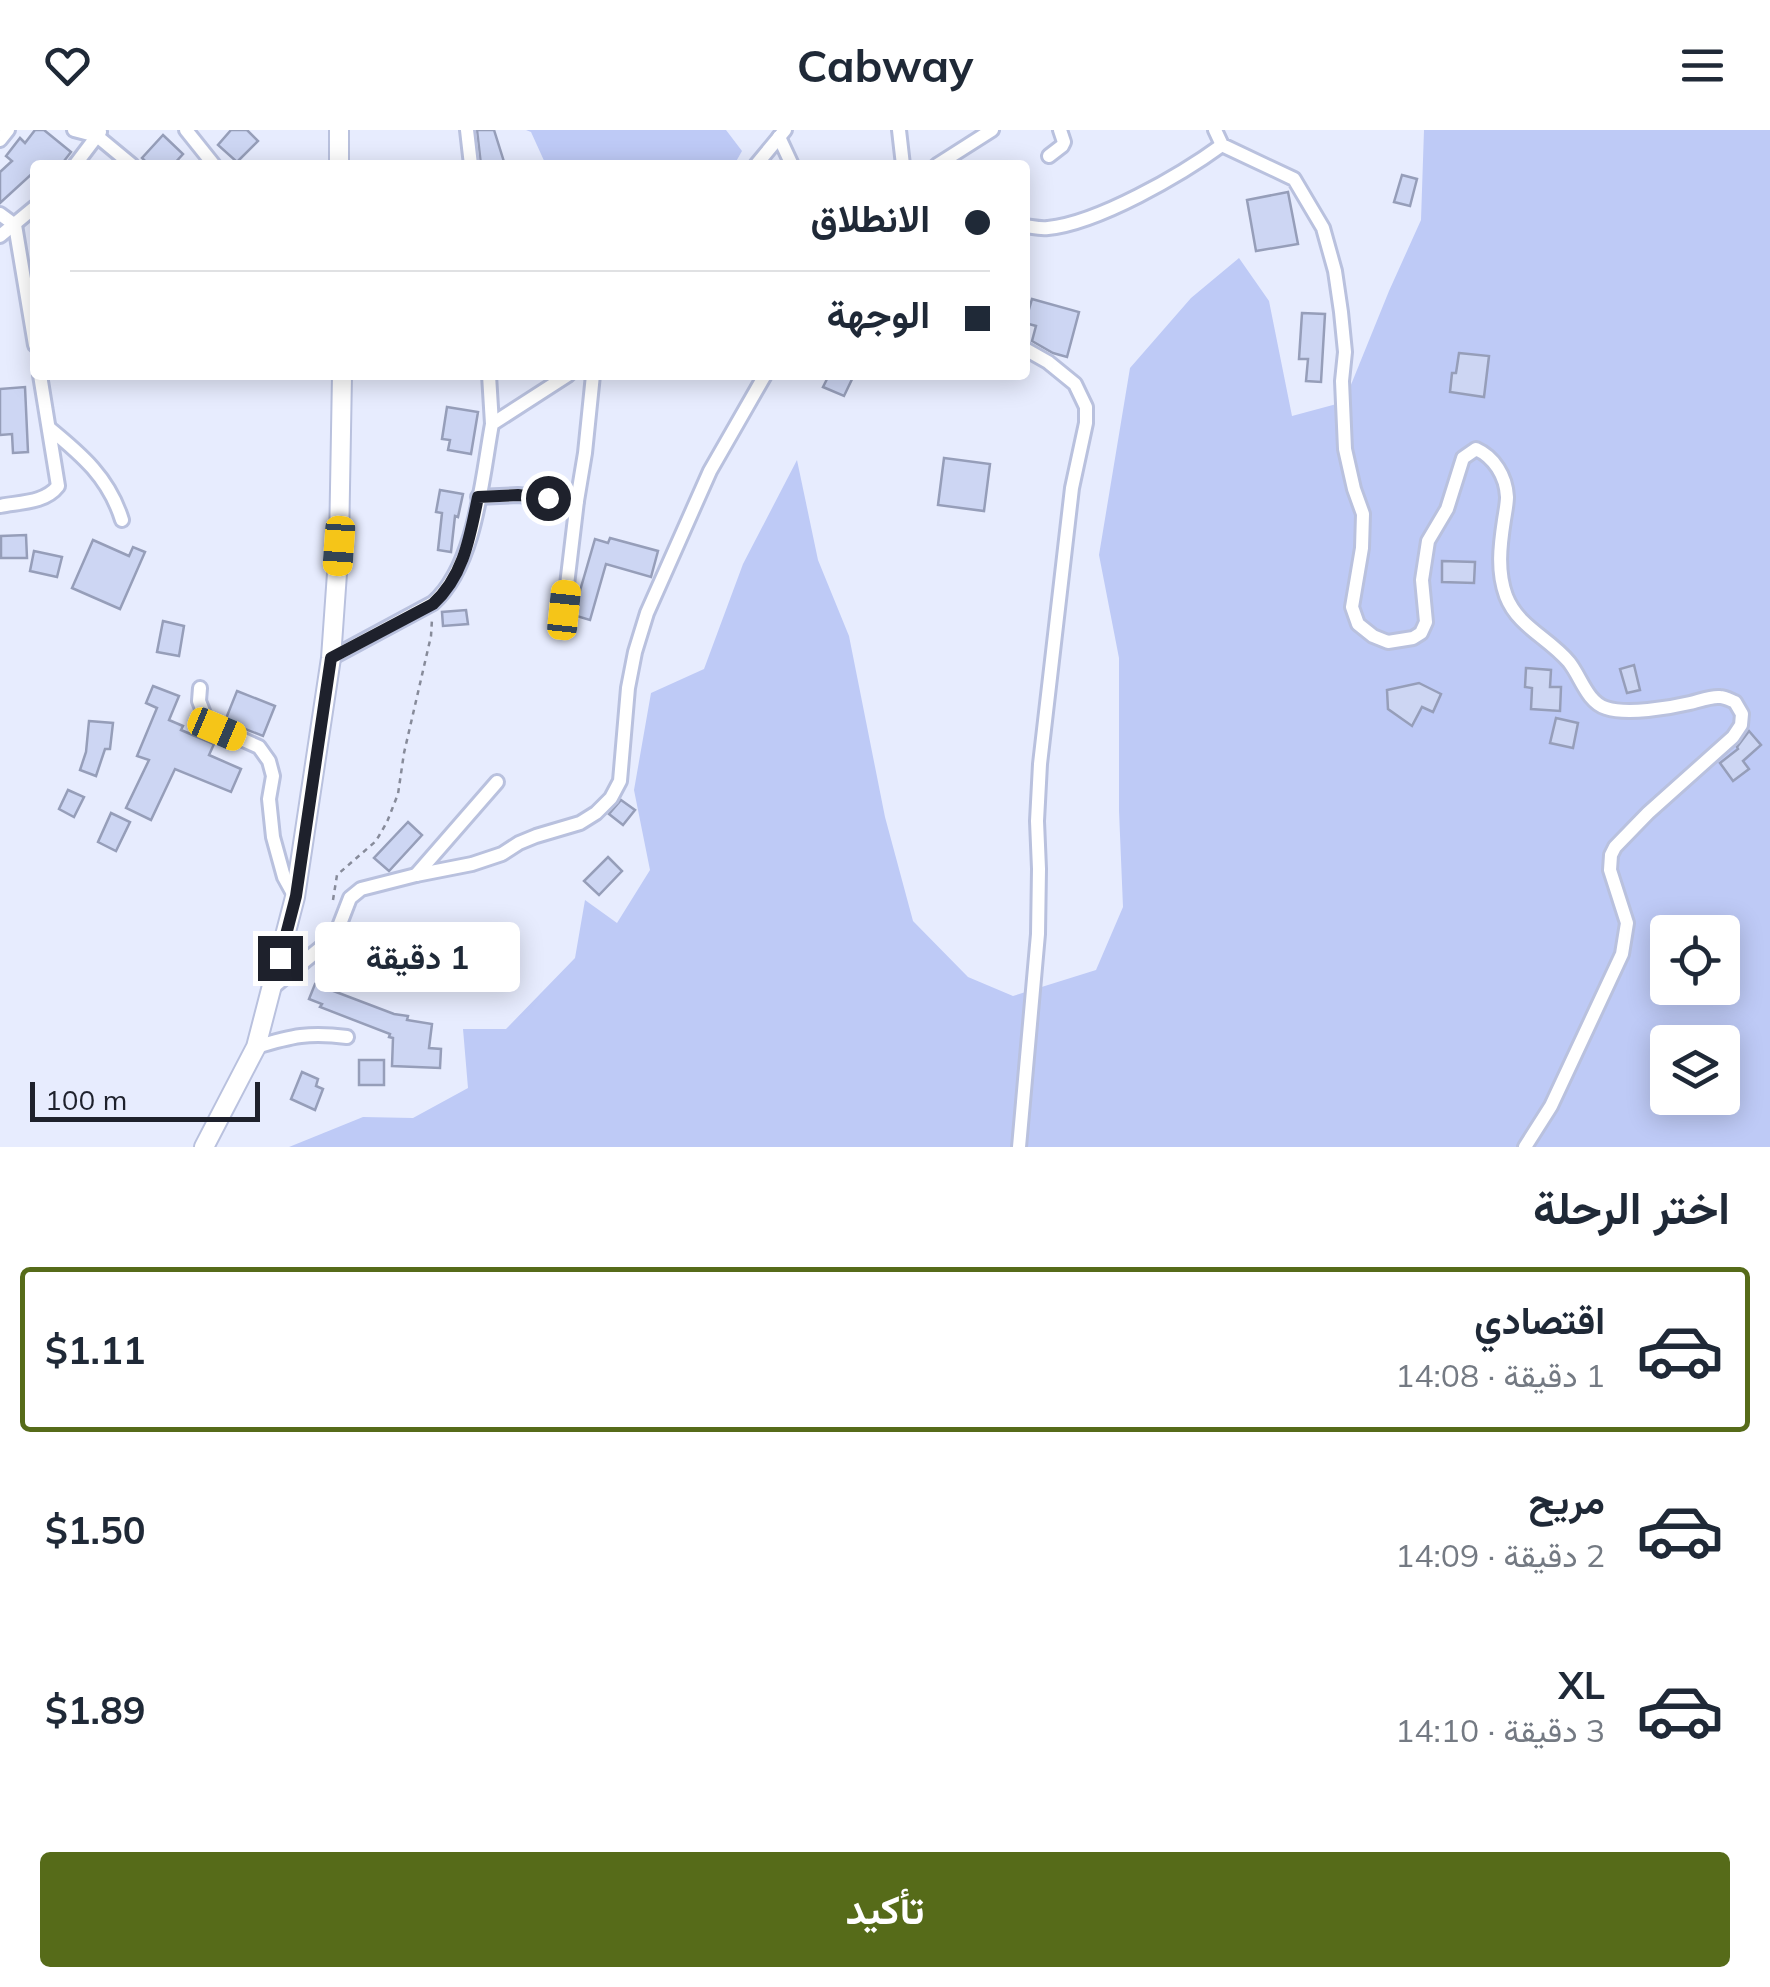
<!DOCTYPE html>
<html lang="ar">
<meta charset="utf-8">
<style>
body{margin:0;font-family:Mulish,Vazirmatn,sans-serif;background:#f6f6f7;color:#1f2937;direction:rtl;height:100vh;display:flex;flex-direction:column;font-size:38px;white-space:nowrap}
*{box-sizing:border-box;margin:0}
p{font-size:32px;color:#747a83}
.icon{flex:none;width:55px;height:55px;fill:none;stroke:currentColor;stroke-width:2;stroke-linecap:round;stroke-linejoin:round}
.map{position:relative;height:1017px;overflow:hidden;direction:ltr}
.drawer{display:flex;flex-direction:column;background:#fff;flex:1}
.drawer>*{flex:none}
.top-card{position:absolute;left:30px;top:30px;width:1000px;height:220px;border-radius:10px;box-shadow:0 5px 25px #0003;direction:rtl;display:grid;align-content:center;height:220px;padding:0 40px;background:#fff}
.tools{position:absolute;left:1650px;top:785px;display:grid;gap:20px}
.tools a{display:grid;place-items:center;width:90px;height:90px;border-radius:10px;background:#fff;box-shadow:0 5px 25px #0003;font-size:50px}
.scale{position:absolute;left:30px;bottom:25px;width:230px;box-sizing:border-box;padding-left:10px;border:5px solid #1e212c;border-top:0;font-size:28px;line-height:35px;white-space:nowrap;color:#1e212c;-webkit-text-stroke:8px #e7ecfe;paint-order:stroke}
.end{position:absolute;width:45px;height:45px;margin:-22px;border:12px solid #1e212c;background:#fff;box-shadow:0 0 0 5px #fff}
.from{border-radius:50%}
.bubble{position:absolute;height:70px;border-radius:10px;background:#fff;box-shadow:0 5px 25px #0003;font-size:32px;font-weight:700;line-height:70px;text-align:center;direction:rtl}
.car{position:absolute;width:30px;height:60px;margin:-30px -15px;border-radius:12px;box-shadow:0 0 8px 2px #0007;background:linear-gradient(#f5c518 24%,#345 0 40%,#f5c518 0 76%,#345 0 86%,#f5c518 0)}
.top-card b{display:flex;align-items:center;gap:35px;height:95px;font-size:38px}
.top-card b+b{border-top:2px solid #e0e1e3}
.top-card i{width:25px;height:25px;background:#1f2937}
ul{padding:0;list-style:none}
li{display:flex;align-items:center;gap:30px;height:165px;margin:0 20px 15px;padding:0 20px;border:5px solid transparent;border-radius:10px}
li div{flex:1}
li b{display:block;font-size:38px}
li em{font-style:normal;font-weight:700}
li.selected{border-color:#566b19}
li>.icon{width:90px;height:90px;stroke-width:1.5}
h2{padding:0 40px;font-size:45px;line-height:120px}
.cta{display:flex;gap:20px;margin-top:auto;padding:20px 40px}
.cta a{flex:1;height:115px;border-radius:10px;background:#566b19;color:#fff;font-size:40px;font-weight:700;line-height:115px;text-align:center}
header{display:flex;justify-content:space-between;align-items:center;height:130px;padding:0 40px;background:#fff;font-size:45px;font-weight:700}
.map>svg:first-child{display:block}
</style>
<header><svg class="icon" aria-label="menu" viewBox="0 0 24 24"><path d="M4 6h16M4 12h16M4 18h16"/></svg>Cabway<svg class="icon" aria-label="heart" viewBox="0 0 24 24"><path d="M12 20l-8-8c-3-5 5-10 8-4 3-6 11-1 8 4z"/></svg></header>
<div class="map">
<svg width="1770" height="1017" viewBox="0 0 1770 1017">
<rect width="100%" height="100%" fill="#e7ecfe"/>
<g fill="#becaf6" fill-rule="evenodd">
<polygon points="526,0 726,0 742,21 734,35 546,35 531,2"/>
<path d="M1424,0H1770V1017H289L363,987L413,988L468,958L463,899H506L575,828L585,770L617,793L650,740L634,660L651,563L704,539L743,434L797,330L818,430L849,506L885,687L913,791L968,847L1013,866L1096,840L1123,777L1119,681V528L1099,425L1130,238L1191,168L1239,128L1269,171L1292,286L1344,272L1389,161L1421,90ZM1668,802H1722V858H1668ZM1668,912H1722V968H1668Z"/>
</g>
<g fill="#cdd6f3" stroke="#969eb9" stroke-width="2.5">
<polygon points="35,0 44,0 71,22 61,35 35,35 35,41 0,73 0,42 12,31 6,26 20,8 25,13"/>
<polygon points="231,0 247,0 258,11 237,32 218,15"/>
<polygon points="477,0 494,0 505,35 481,35"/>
<polygon points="163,5 183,24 173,35 149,35 142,28"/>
<polygon points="1402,45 1417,49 1410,76 1394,72"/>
<polygon points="1288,62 1298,114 1256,121 1247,70"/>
<polygon points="1032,169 1079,182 1067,227 1053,223 1032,211 1036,196 1025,193"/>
<polygon points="1302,183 1325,184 1321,252 1306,251 1308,229 1299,229"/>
<polygon points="1459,223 1489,226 1484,267 1450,262 1452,243 1456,243"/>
<polygon points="829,245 854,245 844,266 823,257"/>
<polygon points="25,257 28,322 13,323 12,304 0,305 0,259"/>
<polygon points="447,277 478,282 471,324 448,320 450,310 442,309"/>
<polygon points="944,328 990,334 984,381 938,375"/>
<polygon points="440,360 463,364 458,387 455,386 451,422 438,420 442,383 436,382"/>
<polygon points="26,405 27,428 1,428 1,406"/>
<polygon points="610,408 658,421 651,447 606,434 590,490 573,485 595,409 608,413"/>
<polygon points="93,410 129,426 133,417 145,422 120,479 72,458"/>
<polygon points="34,421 62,427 57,447 30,441"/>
<polygon points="1442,431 1475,432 1474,453 1442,452"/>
<polygon points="466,480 468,494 443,496 442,482"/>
<polygon points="163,491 184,496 179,526 157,522"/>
<polygon points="1634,535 1640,560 1627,563 1620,539"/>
<polygon points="1526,538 1551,540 1550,557 1561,557 1560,581 1531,579 1532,558 1525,557"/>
<polygon points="1419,553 1441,564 1433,582 1422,577 1412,596 1388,579 1387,560"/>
<polygon points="153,556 179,566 169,590 183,596 181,600 214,614 209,625 241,639 231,662 175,639 151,690 126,678 149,630 137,626 157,578 146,573"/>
<polygon points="237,561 275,576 263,606 225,591"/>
<polygon points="1556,588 1578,593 1573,618 1550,613"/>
<polygon points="89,591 113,593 110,619 105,619 96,646 80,640 86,622"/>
<polygon points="1749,601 1761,615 1743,631 1749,639 1733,651 1720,633 1738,619 1737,617"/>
<polygon points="68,660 84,667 74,687 59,679"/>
<polygon points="621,670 635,680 623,695 609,684"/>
<polygon points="111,683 130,692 116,721 98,712"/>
<polygon points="408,692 422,705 389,741 374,728"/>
<polygon points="608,727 622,741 599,765 584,751"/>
<polygon points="315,854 394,884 408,886 407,890 432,894 429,918 441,919 440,938 392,936 393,908 389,907 390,904 320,877 322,874 309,869"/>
<rect x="359" y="930" width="25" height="25"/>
<polygon points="302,942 318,949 316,956 323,959 315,980 291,969"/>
</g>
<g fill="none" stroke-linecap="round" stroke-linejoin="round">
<g stroke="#b9c1de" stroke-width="18">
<g id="street">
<polyline points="74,0 97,6 132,35"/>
<polyline points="186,0 214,35"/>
<polyline points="467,0 471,35"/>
<polyline points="899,0 903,35"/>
<path d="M1215,0L1222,15L1294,49L1323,98L1335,141L1341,182L1345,222L1342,251L1345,319L1354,359L1363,384L1362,418L1352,477L1358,494L1373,506L1388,512L1413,508L1421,503L1426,492L1422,450L1428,411L1447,379L1463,328L1476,319C1494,327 1506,346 1507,367C1507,374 1505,383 1504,390C1500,416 1497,441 1506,466C1518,497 1548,507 1569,532C1581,547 1587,572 1606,578C1627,585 1669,578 1690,573C1699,571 1711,566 1720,567C1725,567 1730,570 1735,572L1742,584L1741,595L1733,607L1648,683L1615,717L1611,725L1610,740L1627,793L1622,824L1551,976L1525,1017"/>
<polyline points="779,7 792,35"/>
<polyline points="0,10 8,0"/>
<polyline points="1049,26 1062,16 1064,12 1060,0"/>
<polyline points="75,35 100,2"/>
<polyline points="756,35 785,0"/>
<polyline points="937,35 992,0"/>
<polyline points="0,84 15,95 35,215"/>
<path d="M1025,96C1033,97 1040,99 1048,98C1098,93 1181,45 1222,15"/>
<polyline points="0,106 35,77"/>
<polyline points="489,245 492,294"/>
<path d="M49,298C82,325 109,348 122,390"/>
<polyline points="478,367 518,365 577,371"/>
<path d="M0,376C20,372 45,373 58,356L40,245"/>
<polyline points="564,480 577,371 585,323 593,245"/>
<path d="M331,528L433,473C476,435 482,348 492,294L568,245"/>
<polyline points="200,558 199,571 208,594 259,617 269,631 273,646 269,669 273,707 284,747 295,767"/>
<polyline points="416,745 497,652"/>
<polyline points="272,858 329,811 338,799 350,768 361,759 416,745 472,734 502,724 519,713 536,706 580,693 596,683 611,668 620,651 628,558 635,522 647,483 710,341 765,245"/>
<path d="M256,917C292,906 309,902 347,907"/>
<polyline points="1019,1017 1038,804 1039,739 1037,691 1040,634 1072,358 1086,293 1086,277 1075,254 1048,232 1025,219"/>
</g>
</g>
<g stroke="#b9c1de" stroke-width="22">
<g id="secondary">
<polyline points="339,35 339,0"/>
<polyline points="204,1017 256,917 295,767 331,528 339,415 342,245"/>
</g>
</g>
<polyline stroke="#878b9a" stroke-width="2.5" stroke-dasharray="5 5" stroke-linecap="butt" points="333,770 337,745 376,711 387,692 398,664 404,623 431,506 432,489"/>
<use href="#street" stroke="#fff" stroke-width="12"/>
<use href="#secondary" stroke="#fff" stroke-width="18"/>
</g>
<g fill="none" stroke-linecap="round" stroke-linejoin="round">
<path stroke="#1e212c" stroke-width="12" d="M280,828L296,766L331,528L433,474C464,446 470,406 478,367L518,365L548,368"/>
</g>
</svg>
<div class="tools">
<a><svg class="icon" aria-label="locate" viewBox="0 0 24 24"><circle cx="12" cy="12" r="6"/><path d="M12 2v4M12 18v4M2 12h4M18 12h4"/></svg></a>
<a><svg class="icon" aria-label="layers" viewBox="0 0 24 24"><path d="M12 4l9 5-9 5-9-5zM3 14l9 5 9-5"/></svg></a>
</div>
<div class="scale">100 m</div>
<i class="end from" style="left:548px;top:368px"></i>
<i class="end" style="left:280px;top:828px"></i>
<div class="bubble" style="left:315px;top:792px;width:205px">1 دقيقة</div>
<i class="car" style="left:339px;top:416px;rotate:184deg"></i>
<i class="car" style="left:564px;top:480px;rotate:6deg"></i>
<i class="car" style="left:217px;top:599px;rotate:113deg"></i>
<div class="top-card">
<b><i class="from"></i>الانطلاق</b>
<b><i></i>الوجهة</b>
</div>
</div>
<section class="drawer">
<h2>اختر الرحلة</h2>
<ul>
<li class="selected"><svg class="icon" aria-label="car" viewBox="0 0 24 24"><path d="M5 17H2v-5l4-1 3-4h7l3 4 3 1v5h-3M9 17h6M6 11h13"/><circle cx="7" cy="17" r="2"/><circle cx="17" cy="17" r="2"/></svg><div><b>اقتصادي</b><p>1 دقيقة · 14:08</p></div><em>$1.11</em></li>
<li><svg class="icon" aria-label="car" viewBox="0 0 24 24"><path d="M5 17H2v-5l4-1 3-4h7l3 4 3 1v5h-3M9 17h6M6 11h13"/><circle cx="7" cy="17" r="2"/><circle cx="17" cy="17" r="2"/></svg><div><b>مريح</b><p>2 دقيقة · 14:09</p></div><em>$1.50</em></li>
<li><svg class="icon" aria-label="car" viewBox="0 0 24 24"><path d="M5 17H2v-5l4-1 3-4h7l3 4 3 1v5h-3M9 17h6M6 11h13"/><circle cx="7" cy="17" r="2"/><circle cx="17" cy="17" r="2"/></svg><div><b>XL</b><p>3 دقيقة · 14:10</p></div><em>$1.89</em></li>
</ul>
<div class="cta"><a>تأكيد</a></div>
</section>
